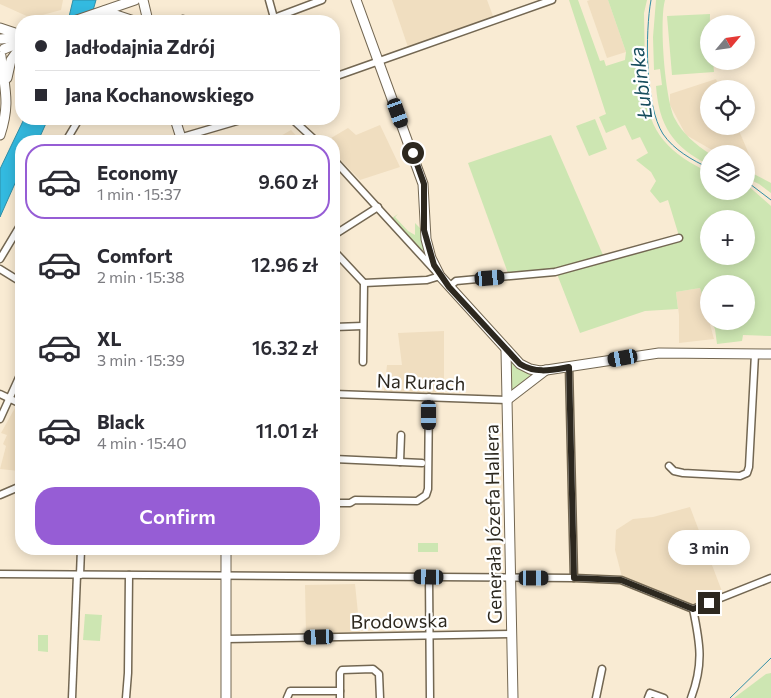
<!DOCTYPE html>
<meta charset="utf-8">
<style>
body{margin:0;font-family:Commissioner,sans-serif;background:#f2f2f3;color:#2b2b33;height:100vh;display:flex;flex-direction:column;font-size:19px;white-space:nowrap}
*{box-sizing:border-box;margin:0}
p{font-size:16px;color:#7c7c81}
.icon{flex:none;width:28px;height:28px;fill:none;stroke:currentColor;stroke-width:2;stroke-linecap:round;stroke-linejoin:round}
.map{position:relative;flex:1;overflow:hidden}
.side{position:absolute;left:15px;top:135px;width:325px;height:420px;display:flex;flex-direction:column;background:#fff;border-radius:20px;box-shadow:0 2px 12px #0003}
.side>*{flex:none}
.hud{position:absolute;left:15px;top:15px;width:325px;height:110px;border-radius:20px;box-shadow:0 2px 12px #0003;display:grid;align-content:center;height:110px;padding:0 20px;background:#fff}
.needle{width:32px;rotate:61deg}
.buttons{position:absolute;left:700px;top:15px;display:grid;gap:10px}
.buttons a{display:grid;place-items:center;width:55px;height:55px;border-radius:50%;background:#fff;box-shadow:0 2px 12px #0003;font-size:25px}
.end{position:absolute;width:22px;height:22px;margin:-11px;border:6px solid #2d281f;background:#fff;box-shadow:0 0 0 2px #fff}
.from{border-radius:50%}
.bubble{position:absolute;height:35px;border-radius:18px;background:#fff;box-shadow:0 2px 12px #0003;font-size:16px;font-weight:600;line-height:35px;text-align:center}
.car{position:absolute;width:15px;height:30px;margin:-15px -8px;border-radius:6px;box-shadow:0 0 4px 1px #0007;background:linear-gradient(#222 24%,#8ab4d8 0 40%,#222 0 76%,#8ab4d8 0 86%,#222 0)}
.hud b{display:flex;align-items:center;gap:18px;height:48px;font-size:19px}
.hud b+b{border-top:1px solid #e1e1e2}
.hud i{width:12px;height:12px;background:#2b2b33}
ul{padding:9px 0 0;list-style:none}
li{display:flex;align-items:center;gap:15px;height:75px;margin:0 10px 8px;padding:0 10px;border:2px solid transparent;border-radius:20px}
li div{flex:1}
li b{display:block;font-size:19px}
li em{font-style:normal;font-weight:600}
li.on{border-color:#965dd5}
li>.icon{width:45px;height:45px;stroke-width:1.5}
.cta{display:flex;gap:10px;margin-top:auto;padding:10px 20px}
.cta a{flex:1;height:58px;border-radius:20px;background:#965dd5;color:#fff;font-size:20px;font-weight:600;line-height:58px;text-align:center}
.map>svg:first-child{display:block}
</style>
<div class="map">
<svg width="771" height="698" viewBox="0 0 771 698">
<rect width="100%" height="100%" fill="#f9ebd3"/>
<g fill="#f0dec0">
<polygon points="0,0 63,0 61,10 31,18 0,4"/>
<polygon points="392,0 487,0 493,16 408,47"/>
<polygon points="590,0 608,0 626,52 607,58 587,1"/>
<polygon points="716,79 720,89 709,89 709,126 737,126 751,159 747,163 746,154 719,154 686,135 670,105 670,94"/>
<polygon points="380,125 400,167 360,180 334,153 334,141 326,141 348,128 356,135"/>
<polygon points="291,130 301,141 272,141"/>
<polygon points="700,288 714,339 679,343 679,315 676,292"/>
<polygon points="444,331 444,395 384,391 387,365 402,365 398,333"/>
<polygon points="16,406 21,407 21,483 19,471 0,469 6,446 3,444 7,435 1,433"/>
<polygon points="690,507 723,594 692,605 622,577 615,550 616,530 633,519 653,517"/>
<polygon points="355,584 360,633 306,634 305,585"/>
</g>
<g fill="#cde6b2" fill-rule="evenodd">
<path d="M569,0H578L600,61L604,60L606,66L625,60L626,52L608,0H647L644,13L645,69L638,70L640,90H646C647,132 672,156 709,172V191H746V184L771,206V336L743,335L742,341L717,344L715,329L711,321H746V284H709V317L700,288L676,292L678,309L645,311L580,333L557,274L679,236L668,200L660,203L650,191L656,181L651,172L636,160L648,153L640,137L632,140L625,125L606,133L599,117L606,114ZM709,219H746V256H709Z"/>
<path d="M656,0H665C659,21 665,100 675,119C683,134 695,144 710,154L709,165C673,147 659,126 656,86L662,85L660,69L654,70L653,37Z"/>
<polygon points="710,14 709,61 713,61 714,72 672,75 667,16"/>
<polygon points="595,119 607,149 589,156 576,126"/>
<polygon points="551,135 603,255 554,270 509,276 468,163"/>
<polygon points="746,170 771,183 771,193 759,184 746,178"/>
<polygon points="398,214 395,217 408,231 415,235 415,223 421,229 424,250 422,251 392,218"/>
<polygon points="510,361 532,376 511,391 510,390"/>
<rect x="418" y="543" width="20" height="9"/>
<polygon points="85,614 102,615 100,641 83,640"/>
<polygon points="38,635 48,635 48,652 38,651"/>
<polygon points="771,673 771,698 734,698 766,674"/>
</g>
<g fill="#33bae0" stroke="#318ea6">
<polygon points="73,0 96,0 90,21 68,21"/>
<polygon points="24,119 48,119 38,141 21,141 21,170 0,217 0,169"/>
</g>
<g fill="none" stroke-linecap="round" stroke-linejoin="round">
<g stroke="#318ea6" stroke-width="1">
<path d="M651,0C645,32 645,106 663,134C674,150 692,160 709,168"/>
<polyline points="746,181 771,200"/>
<polyline points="730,698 771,658"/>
</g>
<g stroke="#736752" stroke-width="9">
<g id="street">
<polyline points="269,0 274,18 322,0"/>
<polyline points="183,19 186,21"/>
<polyline points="334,77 552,0"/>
<polyline points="292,119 316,141"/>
<polyline points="66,141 79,119"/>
<polyline points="169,141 244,119"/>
<polyline points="334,160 440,276 427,280 364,283"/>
<polyline points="334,235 378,207"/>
<polyline points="334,251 364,283"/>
<polyline points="0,259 21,224"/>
<polyline points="0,269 21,282"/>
<polyline points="449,287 456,281 555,272 679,238"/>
<polyline points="334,327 363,326"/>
<polyline points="363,362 364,283"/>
<polyline points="569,367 574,578"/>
<polyline points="0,394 21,404"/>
<polyline points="334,394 507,400"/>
<polyline points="0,419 21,373"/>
<polyline points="334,459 400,462 401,435"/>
<polyline points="400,462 422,463"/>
<polyline points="669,466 674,471 683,473 740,476 747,473 749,467 755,354"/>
<polyline points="0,495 21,486"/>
<polyline points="334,503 350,503 355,500 417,501 426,495 428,489 429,397"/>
<polyline points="0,574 574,578 621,580 693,609 771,578"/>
<polyline points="80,575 81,549"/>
<polyline points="429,577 430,698"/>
<polyline points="226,639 511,634"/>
<polyline points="72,698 77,575"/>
<polyline points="126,698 128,673 129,575"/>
<polyline points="287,698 290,691 340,691"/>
<polyline points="340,698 340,673 342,670 373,669 379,674 380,698"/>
<polyline points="596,698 602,669"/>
<polyline points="648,698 650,693 664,698"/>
<path d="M691,698C704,664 700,643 693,609"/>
</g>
</g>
<g stroke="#736752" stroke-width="11">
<g id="secondary">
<polyline points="143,0 148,21"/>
<polyline points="356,0 423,184 426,239 431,258 440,276 520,364 530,369 540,371 659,353 771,354"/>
<polyline points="104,11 134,21"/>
<polyline points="74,21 135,0"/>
<polyline points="0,28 21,35"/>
<polyline points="1,39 21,37"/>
<polyline points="4,49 21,42"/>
<polyline points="7,78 11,60 21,46"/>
<polyline points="175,119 182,141"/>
<path d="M0,135C11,102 4,88 1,56"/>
<polyline points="506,350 513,698"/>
<polyline points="507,400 546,370"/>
<polyline points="226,698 226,549"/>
</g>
</g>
<use href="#street" stroke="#fff" stroke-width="6"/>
<use href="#secondary" stroke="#fff" stroke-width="9"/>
</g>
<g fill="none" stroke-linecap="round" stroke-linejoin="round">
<path stroke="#2d281f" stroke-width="6" d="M413,153L424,184V230L434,265L449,287L520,364C536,374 552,370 569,367L574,578L621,580L693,609L709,603"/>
</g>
<g text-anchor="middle" stroke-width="4.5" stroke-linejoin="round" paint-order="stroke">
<g font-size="19" fill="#2d281f" stroke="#fff">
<text transform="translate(421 382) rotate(2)" y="7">Na Rurach</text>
<text transform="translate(493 524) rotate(-91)" y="7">Generała Józefa Hallera</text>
<text transform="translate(399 621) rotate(-1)" y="7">Brodowska</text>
</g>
<g font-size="20" font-style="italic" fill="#174d5d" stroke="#fff">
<text transform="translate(641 83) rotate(-97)" y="7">Łubinka</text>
</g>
</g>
</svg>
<div class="buttons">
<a><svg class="needle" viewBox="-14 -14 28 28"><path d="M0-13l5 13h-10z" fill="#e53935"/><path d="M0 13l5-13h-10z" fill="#7c7c81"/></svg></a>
<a><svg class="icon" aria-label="locate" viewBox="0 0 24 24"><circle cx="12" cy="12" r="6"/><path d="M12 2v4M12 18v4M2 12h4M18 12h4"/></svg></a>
<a><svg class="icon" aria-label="layers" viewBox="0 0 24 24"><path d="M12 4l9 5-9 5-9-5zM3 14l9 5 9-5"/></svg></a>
<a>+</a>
<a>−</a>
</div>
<i class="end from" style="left:413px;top:153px"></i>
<i class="end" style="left:709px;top:603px"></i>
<div class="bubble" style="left:668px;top:530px;width:82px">3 min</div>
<i class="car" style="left:398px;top:113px;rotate:160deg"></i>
<i class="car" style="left:490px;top:278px;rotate:85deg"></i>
<i class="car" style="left:623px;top:358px;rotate:260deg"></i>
<i class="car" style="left:429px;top:415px;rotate:180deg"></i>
<i class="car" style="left:429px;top:577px;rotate:271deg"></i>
<i class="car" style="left:534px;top:578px;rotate:90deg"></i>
<i class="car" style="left:319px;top:637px;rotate:268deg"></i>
<div class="hud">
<b><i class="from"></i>Jadłodajnia Zdrój</b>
<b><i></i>Jana Kochanowskiego</b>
</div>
<section class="side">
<ul>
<li class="on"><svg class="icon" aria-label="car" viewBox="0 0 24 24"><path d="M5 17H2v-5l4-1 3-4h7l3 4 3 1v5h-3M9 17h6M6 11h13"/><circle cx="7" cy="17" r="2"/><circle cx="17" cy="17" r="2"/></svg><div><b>Economy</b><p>1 min · 15:37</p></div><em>9.60 zł</em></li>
<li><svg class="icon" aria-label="car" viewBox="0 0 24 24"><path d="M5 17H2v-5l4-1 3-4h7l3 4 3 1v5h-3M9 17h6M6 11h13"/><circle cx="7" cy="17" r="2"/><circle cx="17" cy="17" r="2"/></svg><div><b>Comfort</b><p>2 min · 15:38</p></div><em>12.96 zł</em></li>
<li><svg class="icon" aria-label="car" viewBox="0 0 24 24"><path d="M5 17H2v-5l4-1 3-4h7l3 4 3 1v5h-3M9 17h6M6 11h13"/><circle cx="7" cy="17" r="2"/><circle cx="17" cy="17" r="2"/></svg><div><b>XL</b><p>3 min · 15:39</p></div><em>16.32 zł</em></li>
<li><svg class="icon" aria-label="car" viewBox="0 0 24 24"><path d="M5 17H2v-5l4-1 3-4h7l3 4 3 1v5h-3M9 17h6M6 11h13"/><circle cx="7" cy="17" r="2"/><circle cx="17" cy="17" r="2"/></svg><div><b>Black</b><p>4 min · 15:40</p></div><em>11.01 zł</em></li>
</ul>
<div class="cta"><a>Confirm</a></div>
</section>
</div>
